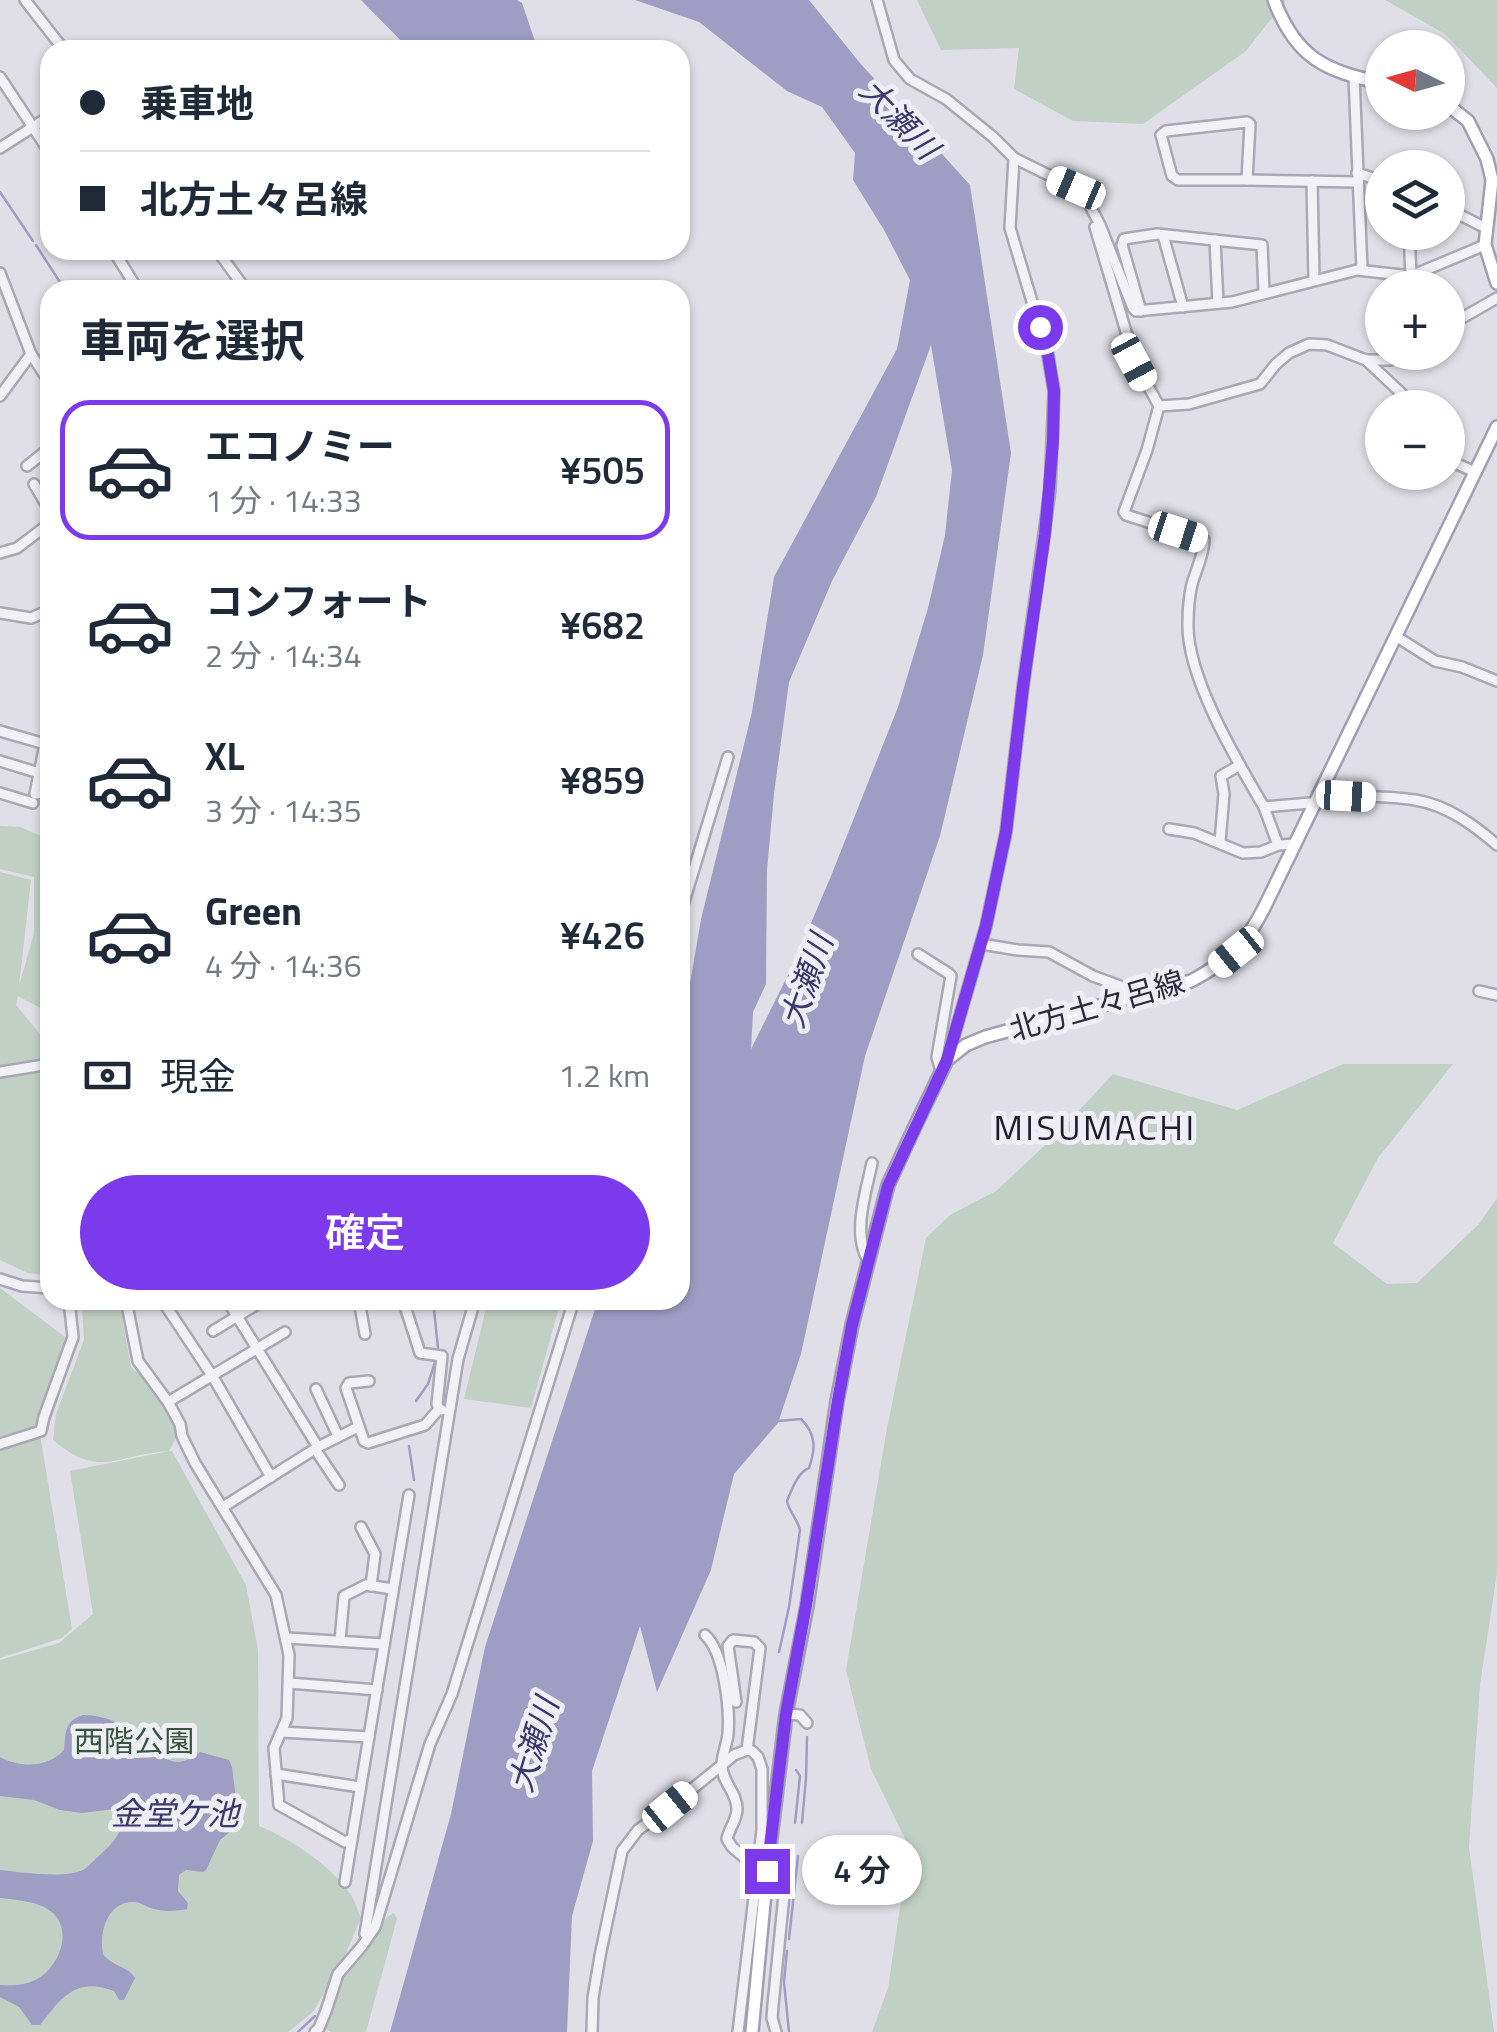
<!DOCTYPE html>
<html lang="ja">
<meta charset="utf-8">
<style>
body{margin:0;font-family:"Titillium Web","Noto Sans JP",sans-serif;background:#f2f2f3;color:#1f2937;height:100vh;display:flex;flex-direction:column;font-size:38px;white-space:nowrap}
*{box-sizing:border-box;margin:0}
p{font-size:32px;color:#747a83}
.icon{flex:none;width:55px;height:55px;fill:none;stroke:currentColor;stroke-width:2;stroke-linecap:round;stroke-linejoin:round}
.map{position:relative;flex:1;overflow:hidden}
.side{position:absolute;left:40px;top:280px;width:650px;height:1030px;display:flex;flex-direction:column;background:#fff;border-radius:30px;box-shadow:0 2px 8px #0004}
.side>*{flex:none}
.banner{position:absolute;left:40px;top:40px;width:650px;height:220px;border-radius:30px;box-shadow:0 2px 8px #0004;display:grid;align-content:center;height:220px;padding:0 40px;background:#fff}
.needle{width:65px;rotate:275deg}
.controls{position:absolute;left:1365px;top:30px;display:grid;gap:20px}
.controls a{display:grid;place-items:center;width:100px;height:100px;border-radius:50%;background:#fff;box-shadow:0 2px 8px #0004;font-size:50px}
.end{position:absolute;width:45px;height:45px;margin:-22px;border:12px solid #7c3aed;background:#fff;box-shadow:0 0 0 5px #fff}
.from{border-radius:50%}
.bubble{position:absolute;height:70px;border-radius:35px;background:#fff;box-shadow:0 2px 8px #0004;font-size:32px;font-weight:600;line-height:70px;text-align:center}
.car{position:absolute;width:30px;height:60px;margin:-30px -15px;border-radius:12px;box-shadow:0 0 8px 2px #0007;background:linear-gradient(#fff 24%,#345 0 40%,#fff 0 76%,#345 0 86%,#fff 0)}
.banner b{display:flex;align-items:center;gap:35px;height:95px;font-size:38px}
.banner b+b{border-top:2px solid #e0e1e3}
.banner i{width:25px;height:25px;background:#1f2937}
ul{padding:0;list-style:none}
li{display:flex;align-items:center;gap:30px;height:140px;margin:0 20px 15px;padding:0 20px;border:5px solid transparent;border-radius:30px}
li div{flex:1}
li b{display:block;font-size:38px}
li em{font-style:normal;font-weight:600}
li.selected{border-color:#7c3aed}
li>.icon{width:90px;height:90px;stroke-width:1.5}
h2{padding:0 40px;font-size:45px;line-height:120px}
.pay{display:flex;align-items:center;gap:25px;height:110px;padding:0 40px;font-size:38px}
.pay p{margin-inline-start:auto}
.cta{display:flex;gap:20px;margin-top:auto;padding:20px 40px}
.cta a{flex:1;height:115px;border-radius:60px;background:#7c3aed;color:#fff;font-size:40px;font-weight:600;line-height:115px;text-align:center}
.map>svg:first-child{display:block}
</style>
<div class="map">
<svg width="1497" height="2032" viewBox="0 0 1497 2032">
<rect width="100%" height="100%" fill="#e0dfe7"/>
<g fill="#c1d0c5">
<polygon points="917,0 1286,0 1246,51 1143,124 1073,121 1014,89 1019,48 941,50"/>
<polygon points="1385,0 1497,0 1497,88 1445,34"/>
<polygon points="0,826 20,827 50,840 50,1013 18,996 16,1005 43,1038 45,1061 0,1067 0,872 31,880 19,986 34,933 34,877 0,869"/>
<polygon points="1343,1064 1453,1064 1378,1158 1333,1243 1387,1284 1417,1283 1479,1224 1497,1198 1497,1573 1480,1685 1469,1847 1494,2032 872,2032 888,1988 909,1847 871,1769 846,1670 887,1428 926,1238 950,1215 996,1191 1057,1134 1113,1074 1237,1110"/>
<polygon points="50,1069 50,1276 28,1273 0,1260 0,1075"/>
<polygon points="0,1288 65,1337 36,1427 0,1439"/>
<path d="M85,1300H119L131,1367L142,1376L173,1418L179,1433L169,1451H172L246,1585L258,1650L259,1826C290,1838 333,1867 351,1895C355,1902 358,1910 361,1918L343,1960L313,2012L288,2032H0V1660L59,1643L93,1614L70,1471L169,1451C117,1454 100,1480 53,1440L56,1414L84,1340L82,1306Z"/>
<polygon points="488,1300 561,1300 531,1408 464,1399"/>
<polygon points="40,1434 72,1629 62,1638 0,1658 0,1448"/>
<path d="M394,1913L397,1919L366,2032H331L325,2029L338,1982L365,1945C378,1937 379,1920 394,1913Z"/>
</g>
<g fill="#9f9dc4" fill-rule="evenodd">
<polygon points="361,0 517,0 522,3 538,50 410,50"/>
<path d="M635,0H809L860,63L970,185L1011,453L983,655L940,836L865,1056L801,1354L778,1423L734,1474L711,1570L657,1692L640,1626L592,1771L593,1841L572,1916L567,2032H390L451,1814L485,1647L598,1300H680V1042L701,919L752,712L774,577L897,349L910,280L884,230L853,180L855,153L822,107L787,91L699,22ZM931,345L952,470L945,535L928,608L898,707L831,876L794,963L751,1049L753,1012L766,984L767,870L774,794L789,682L832,581L876,497Z"/>
<path d="M83,1715C107,1715 132,1727 150,1744C156,1750 161,1757 169,1760C180,1765 191,1759 200,1752L229,1760L232,1767L239,1822L237,1826L220,1840L206,1870L203,1872L186,1870L179,1875L178,1891L188,1903L187,1909C177,1911 165,1912 154,1909C146,1907 140,1901 131,1902C106,1904 99,1934 103,1954C112,1966 129,1967 135,1978L124,2000H119L114,1991C76,1976 61,1998 40,2025H32L19,2007L0,1997V1985C14,1986 27,1985 39,1978C59,1965 72,1933 54,1914C41,1901 17,1900 0,1898V1870C20,1872 70,1880 86,1868C92,1863 97,1857 103,1852C113,1843 122,1832 123,1819L115,1809L82,1813L60,1810L34,1800L0,1796V1757C20,1768 48,1768 64,1750C66,1733 64,1721 83,1715Z"/>
</g>
<g fill="none" stroke-linecap="round" stroke-linejoin="round">
<g stroke="#9f9dc4" stroke-width="2.5">
<polyline points="0,192 33,241"/>
<polyline points="36,245 65,290"/>
<polyline points="433,1300 438,1348"/>
<polyline points="416,1401 428,1384 436,1359"/>
<path d="M778,1421L801,1419C816,1434 816,1448 809,1468C798,1472 792,1489 787,1501C789,1512 797,1518 800,1530L789,1607L779,1652"/>
<polyline points="409,1446 414,1480"/>
<polyline points="795,1823 800,1776 796,1770"/>
<polyline points="802,1823 806,1778 807,1737"/>
<polyline points="791,1872 793,1855"/>
<polyline points="789,1939 798,1856"/>
<polyline points="787,1951 784,1982 789,2032"/>
<polyline points="298,2032 315,2016"/>
</g>
<g stroke="#aaa8b4" stroke-width="14">
<g id="minor">
<polyline points="25,0 64,50"/>
<polyline points="877,0 894,60 910,79 946,99 993,137 1014,158 1083,192 1100,225 1133,308 1136,311 1232,302 1357,270 1411,276 1485,245"/>
<polyline points="0,77 50,153"/>
<polyline points="1354,77 1362,270"/>
<polygon points="1247,122 1250,124 1247,180 1178,180 1172,176 1161,135 1166,131"/>
<polyline points="0,148 50,116"/>
<polyline points="1357,173 1382,181"/>
<polyline points="1247,180 1358,182"/>
<polyline points="1312,181 1314,280"/>
<polyline points="1448,209 1486,228"/>
<path d="M1095,227L1135,362L1159,406L1147,450L1124,512L1126,515L1204,540C1204,554 1196,570 1192,584C1189,597 1188,610 1188,623C1186,676 1237,761 1264,807L1310,803L1315,805"/>
<polyline points="1409,232 1411,276"/>
<polyline points="1163,235 1183,307"/>
<polyline points="1215,240 1218,303"/>
<polyline points="113,250 138,290"/>
<polyline points="217,250 246,290"/>
<polyline points="0,273 31,354 50,383"/>
<polyline points="1141,311 1122,245 1124,239 1157,234 1262,245 1264,292"/>
<polyline points="1448,326 1497,298"/>
<polyline points="1366,360 1390,360 1404,352"/>
<polyline points="0,396 31,354"/>
<polyline points="1159,406 1189,404 1260,384 1276,364 1289,353 1309,344 1327,345 1366,360 1417,408"/>
<polyline points="1448,460 1475,472"/>
<polyline points="27,466 50,448"/>
<polyline points="34,484 50,511"/>
<polyline points="0,553 17,548 50,523"/>
<polyline points="0,613 31,618 50,610"/>
<polyline points="1397,637 1435,661 1462,667 1497,681"/>
<polyline points="0,731 45,744 35,794 50,792"/>
<polyline points="0,761 39,773"/>
<polyline points="0,793 33,803"/>
<path d="M1320,795C1351,797 1385,795 1415,800C1447,805 1474,825 1497,845"/>
<polyline points="1264,807 1278,845"/>
<polyline points="1169,829 1194,833 1243,853 1261,852 1278,845 1296,844"/>
<polyline points="1220,842 1224,794 1221,776 1240,765"/>
<polyline points="680,915 728,757"/>
<polyline points="981,944 1018,950 1049,952 1093,976 1120,986 1123,988 1125,999"/>
<polyline points="918,954 948,973 951,976 937,1057 941,1071"/>
<polyline points="1479,991 1497,995"/>
<polyline points="947,1060 986,926 1006,832 1023,687 1050,490 1054,391 1048,355 1010,228 1014,158"/>
<polyline points="0,1072 50,1064"/>
<path d="M868,1260C852,1234 866,1192 872,1163"/>
<polyline points="0,1279 22,1286 50,1288"/>
<polyline points="126,1300 138,1361 168,1402 180,1424 182,1436 195,1463 276,1595 289,1655 287,1718 274,1748 279,1805 345,1842 352,1839 409,1495"/>
<polyline points="162,1300 213,1377 271,1477"/>
<polyline points="359,1300 365,1334"/>
<polyline points="403,1300 420,1353 442,1356 437,1404 439,1409 442,1410"/>
<polyline points="213,1331 264,1300"/>
<polyline points="369,1381 349,1383 346,1388 364,1441 368,1443 425,1425 439,1409"/>
<polyline points="316,1389 338,1436"/>
<polyline points="168,1402 285,1332"/>
<polyline points="0,1444 41,1431 44,1417 73,1337 69,1300"/>
<polyline points="318,1447 358,1427"/>
<polyline points="315,1449 339,1485"/>
<polyline points="223,1507 318,1447 227,1300"/>
<polyline points="361,1527 375,1554 371,1586"/>
<path d="M705,1635C724,1652 730,1708 728,1734C727,1744 722,1755 722,1765C721,1781 737,1792 737,1809C737,1820 729,1828 727,1839L732,1847L760,1871"/>
<polyline points="287,1638 384,1644"/>
<polyline points="340,1641 344,1596 366,1585 393,1589"/>
<polyline points="289,1683 377,1690"/>
<polyline points="736,1702 728,1646 733,1640 754,1642 760,1648 747,1750"/>
<polyline points="786,1714 800,1715 807,1723"/>
<polyline points="282,1732 369,1737"/>
<polyline points="276,1774 360,1787"/>
<polyline points="345,1882 352,1839"/>
<polyline points="365,1934 458,1359 475,1300"/>
<polyline points="315,2032 319,2028 326,2011 338,1974 362,1946 375,1927 430,1744 452,1694 574,1300"/>
<polyline points="592,2032 593,1998 600,1956 622,1851 638,1830 670,1807 734,1755 747,1750 752,1751 758,1757 762,1769 762,1830 738,2032"/>
<polyline points="776,2032 772,2018 773,2005 786,1875"/>
</g>
</g>
<g stroke="#a29fb2" stroke-width="16">
<g id="major">
<path d="M1274,0C1296,58 1325,71 1382,83"/>
<polyline points="1448,105 1468,121 1487,159 1492,180 1485,245 1497,283"/>
<path d="M752,2032L767,1871L786,1714L807,1606L837,1401L852,1325L888,1185L917,1122L947,1060L966,1045L985,1037L1191,981C1229,961 1246,944 1265,906L1497,427"/>
</g>
</g>
<use href="#minor" stroke="#f2f1f6" stroke-width="9"/>
<use href="#major" stroke="#fff" stroke-width="11"/>
</g>
<g fill="none" stroke-linecap="round" stroke-linejoin="round">
<polyline stroke="#7c3aed" stroke-width="12" points="767,1871 786,1714 806,1606 838,1400 852,1325 888,1186 947,1060 986,926 1006,832 1023,687 1045,534 1053,441 1054,391 1048,355 1040,327"/>
</g>
<g text-anchor="middle" stroke-width="10" stroke-linejoin="round" paint-order="stroke">
<g font-size="30" fill="#2d293d" stroke="#efeef5">
<text transform="translate(1097 1006) rotate(-16)" y="10">北方土々呂線</text>
</g>
<g font-size="30" fill="#385743" stroke="#efeef5">
<text x="134" y="1752">西階公園</text>
</g>
<g font-size="32" font-style="italic" fill="#3c376d" stroke="#efeef5">
<text transform="translate(899 119) rotate(46)" y="11">大瀬川</text>
<text transform="translate(807 981) rotate(-71)" y="11">大瀬川</text>
<text transform="translate(534 1745) rotate(-73)" y="11">大瀬川</text>
<text x="175" y="1825">金堂ケ池</text>
</g>
<g font-size="35" letter-spacing="2.5" fill="#1f1b2e" stroke="#efeef5">
<text x="1095" y="1140">MISUMACHI</text>
</g>
</g>
</svg>
<div class="controls">
<a><svg class="needle" viewBox="-14 -14 28 28"><path d="M0-13l5 13h-10z" fill="#e53935"/><path d="M0 13l5-13h-10z" fill="#747a83"/></svg></a>
<a><svg class="icon" aria-label="layers" viewBox="0 0 24 24"><path d="M12 4l9 5-9 5-9-5zM3 14l9 5 9-5"/></svg></a>
<a>+</a>
<a>−</a>
</div>
<i class="end from" style="left:1040px;top:327px"></i>
<i class="end" style="left:767px;top:1871px"></i>
<div class="bubble" style="left:802px;top:1835px;width:120px">4 分</div>
<i class="car" style="left:1076px;top:188px;rotate:293deg"></i>
<i class="car" style="left:1134px;top:362px;rotate:152deg"></i>
<i class="car" style="left:1178px;top:532px;rotate:108deg"></i>
<i class="car" style="left:1346px;top:796px;rotate:93deg"></i>
<i class="car" style="left:1236px;top:952px;rotate:231deg"></i>
<i class="car" style="left:670px;top:1807px;rotate:51deg"></i>
<div class="banner">
<b><i class="from"></i>乗車地</b>
<b><i></i>北方土々呂線</b>
</div>
<section class="side">
<h2>車両を選択</h2>
<ul>
<li class="selected"><svg class="icon" aria-label="car" viewBox="0 0 24 24"><path d="M5 17H2v-5l4-1 3-4h7l3 4 3 1v5h-3M9 17h6M6 11h13"/><circle cx="7" cy="17" r="2"/><circle cx="17" cy="17" r="2"/></svg><div><b>エコノミー</b><p>1 分 · 14:33</p></div><em>¥505</em></li>
<li><svg class="icon" aria-label="car" viewBox="0 0 24 24"><path d="M5 17H2v-5l4-1 3-4h7l3 4 3 1v5h-3M9 17h6M6 11h13"/><circle cx="7" cy="17" r="2"/><circle cx="17" cy="17" r="2"/></svg><div><b>コンフォート</b><p>2 分 · 14:34</p></div><em>¥682</em></li>
<li><svg class="icon" aria-label="car" viewBox="0 0 24 24"><path d="M5 17H2v-5l4-1 3-4h7l3 4 3 1v5h-3M9 17h6M6 11h13"/><circle cx="7" cy="17" r="2"/><circle cx="17" cy="17" r="2"/></svg><div><b>XL</b><p>3 分 · 14:35</p></div><em>¥859</em></li>
<li><svg class="icon" aria-label="car" viewBox="0 0 24 24"><path d="M5 17H2v-5l4-1 3-4h7l3 4 3 1v5h-3M9 17h6M6 11h13"/><circle cx="7" cy="17" r="2"/><circle cx="17" cy="17" r="2"/></svg><div><b>Green</b><p>4 分 · 14:36</p></div><em>¥426</em></li>
</ul>
<div class="pay"><svg class="icon" aria-label="cash" viewBox="0 0 24 24"><path d="M3 7h18v10H3z"/><circle cx="12" cy="12" r="2"/></svg>現金<p>1.2 km</p></div>
<div class="cta"><a>確定</a></div>
</section>
</div>
